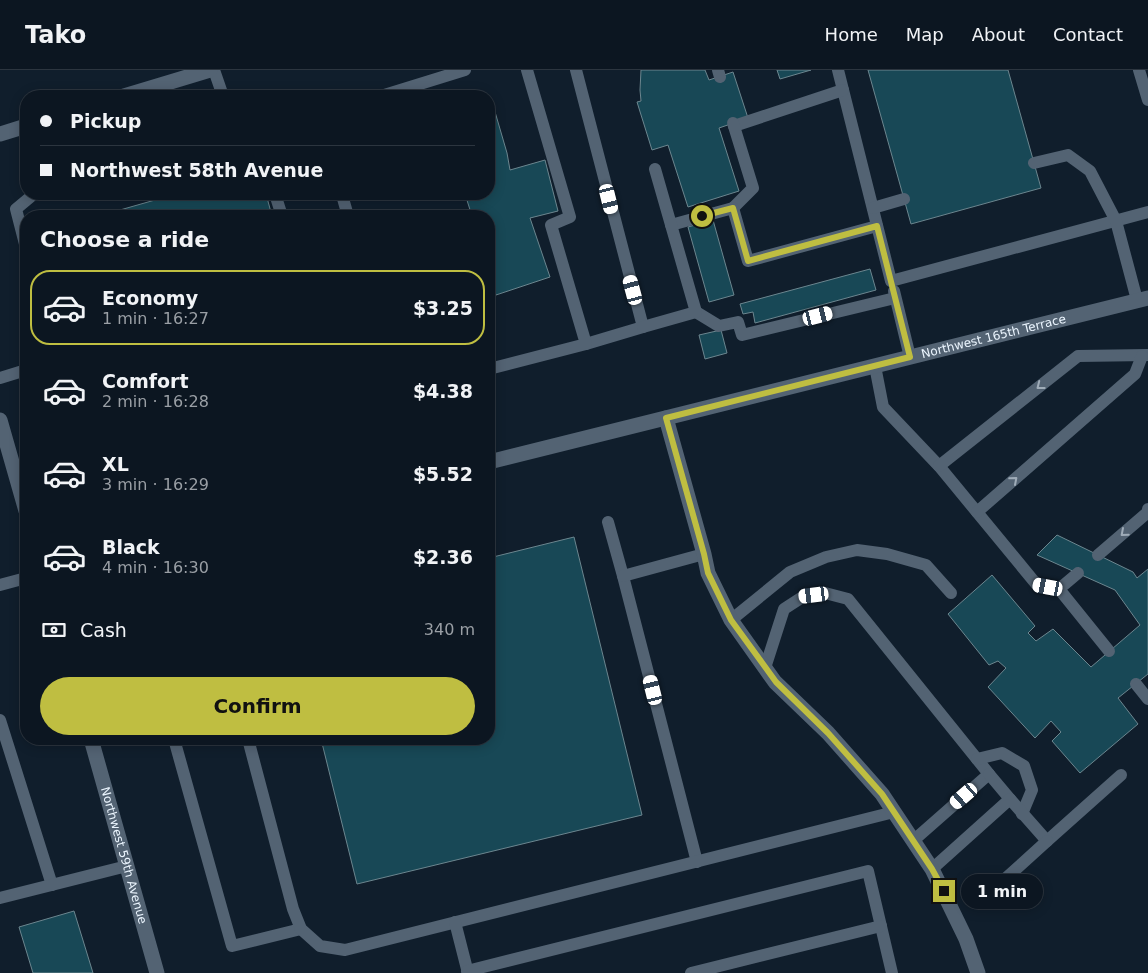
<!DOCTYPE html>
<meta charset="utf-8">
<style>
body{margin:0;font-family:"DejaVu Sans",sans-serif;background:#151f2a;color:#f1f3f6;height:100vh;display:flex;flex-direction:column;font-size:19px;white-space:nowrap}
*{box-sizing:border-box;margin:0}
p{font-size:16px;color:#9a9fa5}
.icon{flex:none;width:28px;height:28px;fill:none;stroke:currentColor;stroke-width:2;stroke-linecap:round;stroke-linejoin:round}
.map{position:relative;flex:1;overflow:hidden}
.panel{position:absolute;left:20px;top:140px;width:475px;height:535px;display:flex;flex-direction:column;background:#0c1621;border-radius:20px;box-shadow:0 2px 12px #0003,0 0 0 1px #2c353f}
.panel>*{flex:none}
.hud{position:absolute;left:20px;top:20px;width:475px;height:110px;border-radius:20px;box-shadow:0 2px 12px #0003,0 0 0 1px #2c353f;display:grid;align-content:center;height:110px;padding:0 20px;background:#0c1621}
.end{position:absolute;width:22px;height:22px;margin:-11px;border:6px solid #bfbe41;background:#111;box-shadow:0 0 0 2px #111}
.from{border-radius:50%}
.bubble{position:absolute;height:35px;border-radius:18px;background:#0c1621;box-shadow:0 2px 12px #0003,0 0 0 1px #2c353f;font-size:16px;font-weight:700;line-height:35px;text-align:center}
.car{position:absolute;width:15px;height:30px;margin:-15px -8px;border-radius:6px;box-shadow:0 0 4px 1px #0007;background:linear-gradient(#fff 24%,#345 0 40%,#fff 0 76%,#345 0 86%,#fff 0)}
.hud b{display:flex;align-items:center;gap:18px;height:48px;font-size:19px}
.hud b+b{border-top:1px solid #2c353f}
.hud i{width:12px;height:12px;background:#f1f3f6}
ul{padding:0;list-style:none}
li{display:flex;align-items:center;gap:15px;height:75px;margin:0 10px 8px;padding:0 10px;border:2px solid transparent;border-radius:20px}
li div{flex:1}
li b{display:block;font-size:19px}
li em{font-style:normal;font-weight:700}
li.active{border-color:#bfbe41}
li>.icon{width:45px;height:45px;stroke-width:1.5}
h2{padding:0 20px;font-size:22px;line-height:60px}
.pay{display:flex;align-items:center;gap:12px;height:55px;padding:0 20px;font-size:19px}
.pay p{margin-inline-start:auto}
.button{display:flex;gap:10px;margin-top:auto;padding:10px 20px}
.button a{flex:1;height:58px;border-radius:30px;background:#bfbe41;color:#111;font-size:20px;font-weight:700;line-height:58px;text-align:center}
header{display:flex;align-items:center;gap:30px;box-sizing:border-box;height:70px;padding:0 25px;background:#0c1621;border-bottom:1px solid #2c353f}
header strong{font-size:24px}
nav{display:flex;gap:28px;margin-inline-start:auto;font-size:18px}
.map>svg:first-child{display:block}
</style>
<header>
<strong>Tako</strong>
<nav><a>Home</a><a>Map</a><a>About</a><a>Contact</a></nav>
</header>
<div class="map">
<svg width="1148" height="903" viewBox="0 0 1148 903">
<rect width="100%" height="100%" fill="#101e2c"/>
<g fill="#184856" stroke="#6c868f">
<polygon points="641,0 705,0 709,10 733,2 748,48 719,58 739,121 688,137 668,75 652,80 637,32 641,31 640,20"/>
<polygon points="777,0 811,0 780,9"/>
<polygon points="868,0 1008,0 1041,118 911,154"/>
<polygon points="493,35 507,83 510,100 545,90 558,141 530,148 550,207 496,225 489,202 489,146 472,146 465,124 489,124 489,37"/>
<polygon points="176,124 228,124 229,129 246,124 266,124 272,146 99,146"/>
<polygon points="713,150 734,225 709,232 688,157"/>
<polygon points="870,199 876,220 755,253 753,242 743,244 740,234"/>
<polygon points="721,260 727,283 705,289 699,265"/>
<polygon points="1057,465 1133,502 1137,508 1148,499 1148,604 1118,628 1138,654 1080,703 1052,671 1061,662 1051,651 1035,668 988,617 1006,598 998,591 989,595 948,544 992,505 1035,556 1028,563 1036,571 1053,559 1091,597 1140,555 1115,520 1037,485"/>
<polygon points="574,467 642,745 357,814 321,669 489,669 489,488"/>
<polygon points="74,841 93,903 33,903 19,857"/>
</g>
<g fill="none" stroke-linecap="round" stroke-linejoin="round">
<g stroke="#536373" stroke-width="12">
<polyline points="214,0 223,26"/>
<polyline points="576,0 643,257 586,274"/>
<polyline points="718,0 720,7"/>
<polyline points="838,0 891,211 1148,142"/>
<polyline points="1139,0 1148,30"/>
<polyline points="381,26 465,0"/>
<polyline points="734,56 843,20"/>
<polyline points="1034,93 1068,85 1090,101 1116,151 1137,230"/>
<polyline points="275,124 282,146"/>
<polyline points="342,125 348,146"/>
<polyline points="733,138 753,118 733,53"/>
<polyline points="873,138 904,129"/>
<polyline points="671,155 733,138 748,191 877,156"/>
<polyline points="26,178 16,139 34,124"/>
<polyline points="894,221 910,287"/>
<polyline points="696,242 719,256 738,252 742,265 895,228"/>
<polyline points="643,257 696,242 655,99"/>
<polyline points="875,296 883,337 939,396 1037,515 1059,519"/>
<polyline points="489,299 586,274 551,155 570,147 527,0"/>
<polyline points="0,308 26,300"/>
<polyline points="939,396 1078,286 1148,285"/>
<polyline points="977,442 1135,304 1142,286"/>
<polyline points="608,452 623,506 697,792"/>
<polyline points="1098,485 1148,442 1148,439"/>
<polyline points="1078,503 1059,519 1109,581"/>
<polyline points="623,506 704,484"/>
<polyline points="0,515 26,508"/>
<polyline points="731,550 790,502 826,487 857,480 887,484 926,495 951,523"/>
<polyline points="765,598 784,539 804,526 825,523 848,529 989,704 914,770"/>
<polyline points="1136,614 1148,629"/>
<polyline points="0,650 52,815"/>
<polyline points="174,669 232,876 301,859"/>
<polyline points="248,669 293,839 301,859 320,876 345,880 894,742"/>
<polyline points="977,689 1002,683 1024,696 1032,720 1022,744"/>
<polyline points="989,704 1010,729"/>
<polyline points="932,799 1010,729 1047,771 1121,705"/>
<polyline points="1005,809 1047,771"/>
<polyline points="0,828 127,796"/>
<polyline points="455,852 468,903"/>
<polyline points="467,901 868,801 892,903"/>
<polyline points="691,903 881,856"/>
</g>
<polyline stroke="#536373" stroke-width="15" points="666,348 704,484 708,503 731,550 765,598 775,612 828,663 882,724 932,799 966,869 978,903"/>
<g stroke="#536373" stroke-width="15">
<polyline points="124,26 210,0"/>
<polyline points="0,64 26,56"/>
<polyline points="0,350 26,441"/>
<path id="s1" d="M489,392L1148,228"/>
<path id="s2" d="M91,669L157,903"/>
</g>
</g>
<defs><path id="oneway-chevron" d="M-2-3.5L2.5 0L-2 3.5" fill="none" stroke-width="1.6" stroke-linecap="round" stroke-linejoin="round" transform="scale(1.25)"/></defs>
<g stroke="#9facb8">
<use href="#oneway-chevron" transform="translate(1040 316) rotate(142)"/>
<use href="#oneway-chevron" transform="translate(1014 410) rotate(-41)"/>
<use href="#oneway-chevron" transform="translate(1124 463) rotate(139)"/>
</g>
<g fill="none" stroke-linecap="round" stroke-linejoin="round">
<polyline stroke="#bfbe41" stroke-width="6" points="702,146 733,138 748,191 877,156 910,287 666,348 704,484 708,503 731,550 776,612 828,663 882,724 932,799 944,821"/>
</g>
<g text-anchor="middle" stroke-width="4" stroke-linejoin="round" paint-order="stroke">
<g font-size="12" fill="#ebf5fe" stroke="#101e2c">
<text dy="4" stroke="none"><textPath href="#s1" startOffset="520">Northwest 165th Terrace</textPath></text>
<text dy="4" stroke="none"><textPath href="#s2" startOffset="121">Northwest 59th Avenue</textPath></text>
</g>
</g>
</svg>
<i class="end from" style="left:702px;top:146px"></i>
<i class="end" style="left:944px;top:821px"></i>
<div class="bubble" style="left:961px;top:804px;width:82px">1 min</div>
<i class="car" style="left:609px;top:129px;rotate:166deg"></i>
<i class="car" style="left:633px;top:220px;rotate:345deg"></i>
<i class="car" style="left:818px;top:246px;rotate:76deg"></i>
<i class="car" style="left:1048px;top:517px;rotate:281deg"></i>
<i class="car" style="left:814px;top:525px;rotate:263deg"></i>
<i class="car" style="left:653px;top:620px;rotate:346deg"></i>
<i class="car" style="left:964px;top:726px;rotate:229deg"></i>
<div class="hud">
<b><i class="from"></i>Pickup</b>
<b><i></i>Northwest 58th Avenue</b>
</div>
<section class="panel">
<h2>Choose a ride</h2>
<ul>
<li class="active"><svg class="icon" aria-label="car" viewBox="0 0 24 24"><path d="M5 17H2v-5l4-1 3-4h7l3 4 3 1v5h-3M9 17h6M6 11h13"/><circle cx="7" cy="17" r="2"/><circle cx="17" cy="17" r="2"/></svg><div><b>Economy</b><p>1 min · 16:27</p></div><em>$3.25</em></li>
<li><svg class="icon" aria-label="car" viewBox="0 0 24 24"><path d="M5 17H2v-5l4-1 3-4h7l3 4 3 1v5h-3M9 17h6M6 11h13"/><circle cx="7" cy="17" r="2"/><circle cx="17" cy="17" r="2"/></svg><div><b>Comfort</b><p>2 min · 16:28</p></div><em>$4.38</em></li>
<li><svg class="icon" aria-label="car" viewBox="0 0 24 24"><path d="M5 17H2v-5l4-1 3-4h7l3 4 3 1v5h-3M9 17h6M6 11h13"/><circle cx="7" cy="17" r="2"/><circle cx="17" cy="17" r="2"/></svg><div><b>XL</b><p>3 min · 16:29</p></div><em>$5.52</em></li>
<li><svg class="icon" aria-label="car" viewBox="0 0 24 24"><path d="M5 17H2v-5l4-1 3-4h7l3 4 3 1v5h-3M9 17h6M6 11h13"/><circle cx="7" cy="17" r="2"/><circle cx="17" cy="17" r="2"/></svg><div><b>Black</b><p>4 min · 16:30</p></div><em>$2.36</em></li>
</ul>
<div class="pay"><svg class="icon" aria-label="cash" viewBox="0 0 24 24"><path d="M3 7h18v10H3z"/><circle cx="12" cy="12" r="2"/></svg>Cash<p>340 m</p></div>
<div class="button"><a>Confirm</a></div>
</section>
</div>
